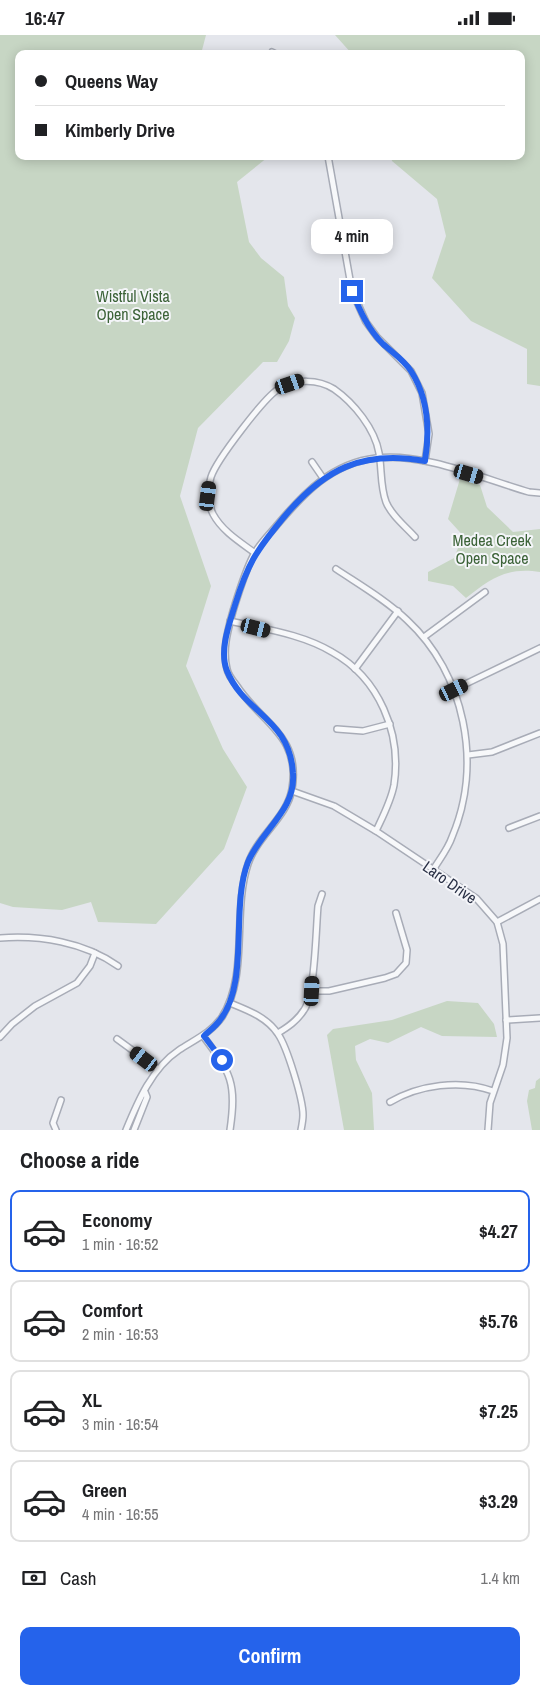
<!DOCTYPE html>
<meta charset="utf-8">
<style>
body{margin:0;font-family:"Archivo Narrow",sans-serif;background:#f6f6f6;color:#202124;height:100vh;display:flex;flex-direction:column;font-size:19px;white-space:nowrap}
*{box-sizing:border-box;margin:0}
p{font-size:16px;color:#757577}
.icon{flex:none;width:28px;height:28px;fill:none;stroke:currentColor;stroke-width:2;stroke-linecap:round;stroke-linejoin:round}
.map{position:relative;height:1095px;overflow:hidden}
.details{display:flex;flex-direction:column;background:#fff;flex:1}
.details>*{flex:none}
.guide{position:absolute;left:15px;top:15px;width:510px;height:110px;border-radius:10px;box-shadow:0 2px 12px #0003;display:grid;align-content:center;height:110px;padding:0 20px;background:#fff}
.end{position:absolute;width:22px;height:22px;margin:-11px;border:6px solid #2563eb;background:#fff;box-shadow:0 0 0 2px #fff}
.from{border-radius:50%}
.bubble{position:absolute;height:35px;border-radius:10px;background:#fff;box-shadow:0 2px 12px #0003;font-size:16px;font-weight:700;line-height:35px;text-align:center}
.car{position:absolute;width:15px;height:30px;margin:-15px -8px;border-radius:6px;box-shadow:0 0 4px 1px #0007;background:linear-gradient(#222 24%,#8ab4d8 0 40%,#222 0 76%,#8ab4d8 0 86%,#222 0)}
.guide b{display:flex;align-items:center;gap:18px;height:48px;font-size:19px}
.guide b+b{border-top:1px solid #e0e0e0}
.guide i{width:12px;height:12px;background:#202124}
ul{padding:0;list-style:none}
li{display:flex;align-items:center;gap:15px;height:82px;margin:0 10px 8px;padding:0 10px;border:2px solid #e0e0e0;border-radius:10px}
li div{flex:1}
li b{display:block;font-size:19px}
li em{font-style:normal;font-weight:700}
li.current{border-color:#2563eb}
li>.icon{width:45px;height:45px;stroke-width:1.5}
h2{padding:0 20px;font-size:22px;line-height:60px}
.pay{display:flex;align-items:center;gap:12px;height:55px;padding:0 20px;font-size:19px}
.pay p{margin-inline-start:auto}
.cta{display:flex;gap:10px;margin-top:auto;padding:10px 20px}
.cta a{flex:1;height:58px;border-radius:10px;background:#2563eb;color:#fff;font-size:20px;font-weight:700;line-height:58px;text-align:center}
.status{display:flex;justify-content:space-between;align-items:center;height:35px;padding:0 25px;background:#fff;direction:ltr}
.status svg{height:14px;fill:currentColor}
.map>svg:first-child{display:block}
</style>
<div class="status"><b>16:47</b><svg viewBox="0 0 49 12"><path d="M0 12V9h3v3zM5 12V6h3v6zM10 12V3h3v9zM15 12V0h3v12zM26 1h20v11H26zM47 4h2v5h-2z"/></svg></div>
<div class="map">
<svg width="540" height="1095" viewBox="0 0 540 1095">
<rect width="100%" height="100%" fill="#e4e6ec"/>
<g fill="#c7d6c4">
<polygon points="0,0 206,0 201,19 19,19 19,121 268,122 237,147 249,207 261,223 284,242 288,271 295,283 289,306 277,327 263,327 198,393 180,461 211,551 186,631 223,714 247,752 224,814 156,889 98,887 91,867 62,875 13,872 0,868"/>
<polygon points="335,0 540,0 540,351 527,349 527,314 471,286 432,243 446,201 437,164 392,126 391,121 521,121 521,19 352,19"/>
<path d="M460,444L480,450L487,472L513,497L540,494V537C507,532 491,543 466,563L453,551L428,546V537L454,523L458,513L467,505L448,484Z"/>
<polygon points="447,966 478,968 494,989 497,1002 442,1001 421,992 388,1008 370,1004 355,1011 356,1025 372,1058 374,1095 344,1095 327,1000 333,994 392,985"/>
<polygon points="540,1043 540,1095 532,1095 527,1066 529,1055 535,1053 536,1046"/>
</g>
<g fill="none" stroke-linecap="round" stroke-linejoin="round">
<g stroke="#a8acb7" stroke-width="8">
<g id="minor">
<polyline points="272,17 276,19"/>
<polyline points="328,121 352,256 366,287 377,302 411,336 422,358 429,399 425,426"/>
<polyline points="341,195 368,191"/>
<polyline points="312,427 323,443"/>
<path d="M255,518C240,507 222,496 213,479C208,469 207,454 211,442C216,426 265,361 280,353C296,344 318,344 334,354C354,368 375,394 379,418C382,434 380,451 386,467C391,480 406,492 415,502"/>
<path d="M336,534C360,550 386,565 407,585C465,639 483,729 452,802C448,814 439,825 433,835"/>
<path d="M230,586C264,594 302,599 332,617C379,643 402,698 394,750C391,766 383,781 376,796"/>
<polyline points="424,602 485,557"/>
<polyline points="355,634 398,576"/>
<polyline points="453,655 540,613"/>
<polyline points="337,694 363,696 390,689"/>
<polyline points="468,720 492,717 540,698"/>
<polyline points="292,756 334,771 376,796 476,863 497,887 503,909 507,1003 503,1030 490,1068 488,1095"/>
<polyline points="509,793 540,781"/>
<polyline points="497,887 540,864"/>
<path d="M0,903C40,900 84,907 118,931"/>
<polyline points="312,956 329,956 385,943 396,939 406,928 407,915 396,878"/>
<path d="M230,968C247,975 267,982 278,999C287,1012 303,1064 303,1080C303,1085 302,1090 301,1095"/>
<polyline points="506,985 540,983"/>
<path d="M278,998C288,992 297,986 304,975C315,960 316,893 318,871L322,859"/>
<path d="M203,1001C231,1038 237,1048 230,1095"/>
<polyline points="0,1002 12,989 35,971 77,948 90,931 95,918"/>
<polyline points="117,1004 158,1034"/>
<path d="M390,1067C419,1050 460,1044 493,1056"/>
<polyline points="56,1095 53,1088 61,1065"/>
<path d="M126,1095C138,1066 152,1033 179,1015C194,1005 211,998 222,982C249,940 232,877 248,829C257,801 287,783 292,754C301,700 261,688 237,651C233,646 228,640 227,634C222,614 228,595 233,576C239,557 244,539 253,521C259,509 269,500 277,490C304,458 332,428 376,423C423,417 484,444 529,457L540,458"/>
<polyline points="134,1095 147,1062 145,1057"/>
</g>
</g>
<use href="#minor" stroke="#f7f8fa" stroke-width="5"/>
</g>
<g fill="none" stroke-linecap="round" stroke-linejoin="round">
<path stroke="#2563eb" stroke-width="6" d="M222,1025L204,1001C209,996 216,991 220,985C250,947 230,873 248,827C261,795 296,776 293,738C290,684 244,678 227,636C219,616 229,590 235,570C248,528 256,516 284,482C324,434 362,415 425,426C430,395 429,364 411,336C404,325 393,318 383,309C368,294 360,276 352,256"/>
</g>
<g text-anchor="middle" stroke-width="4" stroke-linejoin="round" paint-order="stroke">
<g font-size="16" fill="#3b6237" stroke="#f4f5f9">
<text x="133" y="267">Wistful Vista<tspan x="133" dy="18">Open Space</tspan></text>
<text x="492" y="511">Medea Creek<tspan x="492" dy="18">Open Space</tspan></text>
</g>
<g font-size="16" fill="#2a3146" stroke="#f4f5f9">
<text transform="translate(450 847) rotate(35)" y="6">Laro Drive</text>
</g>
</g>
</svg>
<i class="end from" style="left:222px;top:1025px"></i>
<i class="end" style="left:352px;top:256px"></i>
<div class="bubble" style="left:311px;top:184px;width:82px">4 min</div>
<i class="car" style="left:290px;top:349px;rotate:71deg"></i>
<i class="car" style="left:469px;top:439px;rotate:106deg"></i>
<i class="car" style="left:208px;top:461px;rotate:7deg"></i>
<i class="car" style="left:256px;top:593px;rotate:104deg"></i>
<i class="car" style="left:454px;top:655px;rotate:64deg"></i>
<i class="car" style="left:312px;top:956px;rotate:3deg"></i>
<i class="car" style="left:144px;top:1024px;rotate:307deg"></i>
<div class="guide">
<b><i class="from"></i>Queens Way</b>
<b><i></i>Kimberly Drive</b>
</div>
</div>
<section class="details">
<h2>Choose a ride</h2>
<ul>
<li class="current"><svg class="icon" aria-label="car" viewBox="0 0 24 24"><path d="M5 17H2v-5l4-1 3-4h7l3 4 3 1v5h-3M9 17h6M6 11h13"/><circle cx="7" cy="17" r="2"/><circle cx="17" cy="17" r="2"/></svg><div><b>Economy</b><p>1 min · 16:52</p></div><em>$4.27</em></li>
<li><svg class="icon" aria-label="car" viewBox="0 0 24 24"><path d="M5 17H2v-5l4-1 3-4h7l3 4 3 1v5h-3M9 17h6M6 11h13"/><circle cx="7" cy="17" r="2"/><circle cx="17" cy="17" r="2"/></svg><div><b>Comfort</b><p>2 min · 16:53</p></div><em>$5.76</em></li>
<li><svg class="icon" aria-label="car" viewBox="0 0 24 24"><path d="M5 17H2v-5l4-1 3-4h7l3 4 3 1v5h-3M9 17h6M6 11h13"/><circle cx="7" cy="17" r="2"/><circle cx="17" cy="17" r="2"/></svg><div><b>XL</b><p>3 min · 16:54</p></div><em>$7.25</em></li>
<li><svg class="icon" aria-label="car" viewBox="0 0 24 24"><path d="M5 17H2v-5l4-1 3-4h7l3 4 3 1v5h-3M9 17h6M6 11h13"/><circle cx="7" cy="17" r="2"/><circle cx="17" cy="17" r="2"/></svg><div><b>Green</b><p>4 min · 16:55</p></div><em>$3.29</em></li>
</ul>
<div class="pay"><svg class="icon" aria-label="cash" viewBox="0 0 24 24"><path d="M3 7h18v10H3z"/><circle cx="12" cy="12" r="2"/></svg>Cash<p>1.4 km</p></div>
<div class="cta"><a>Confirm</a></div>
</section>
